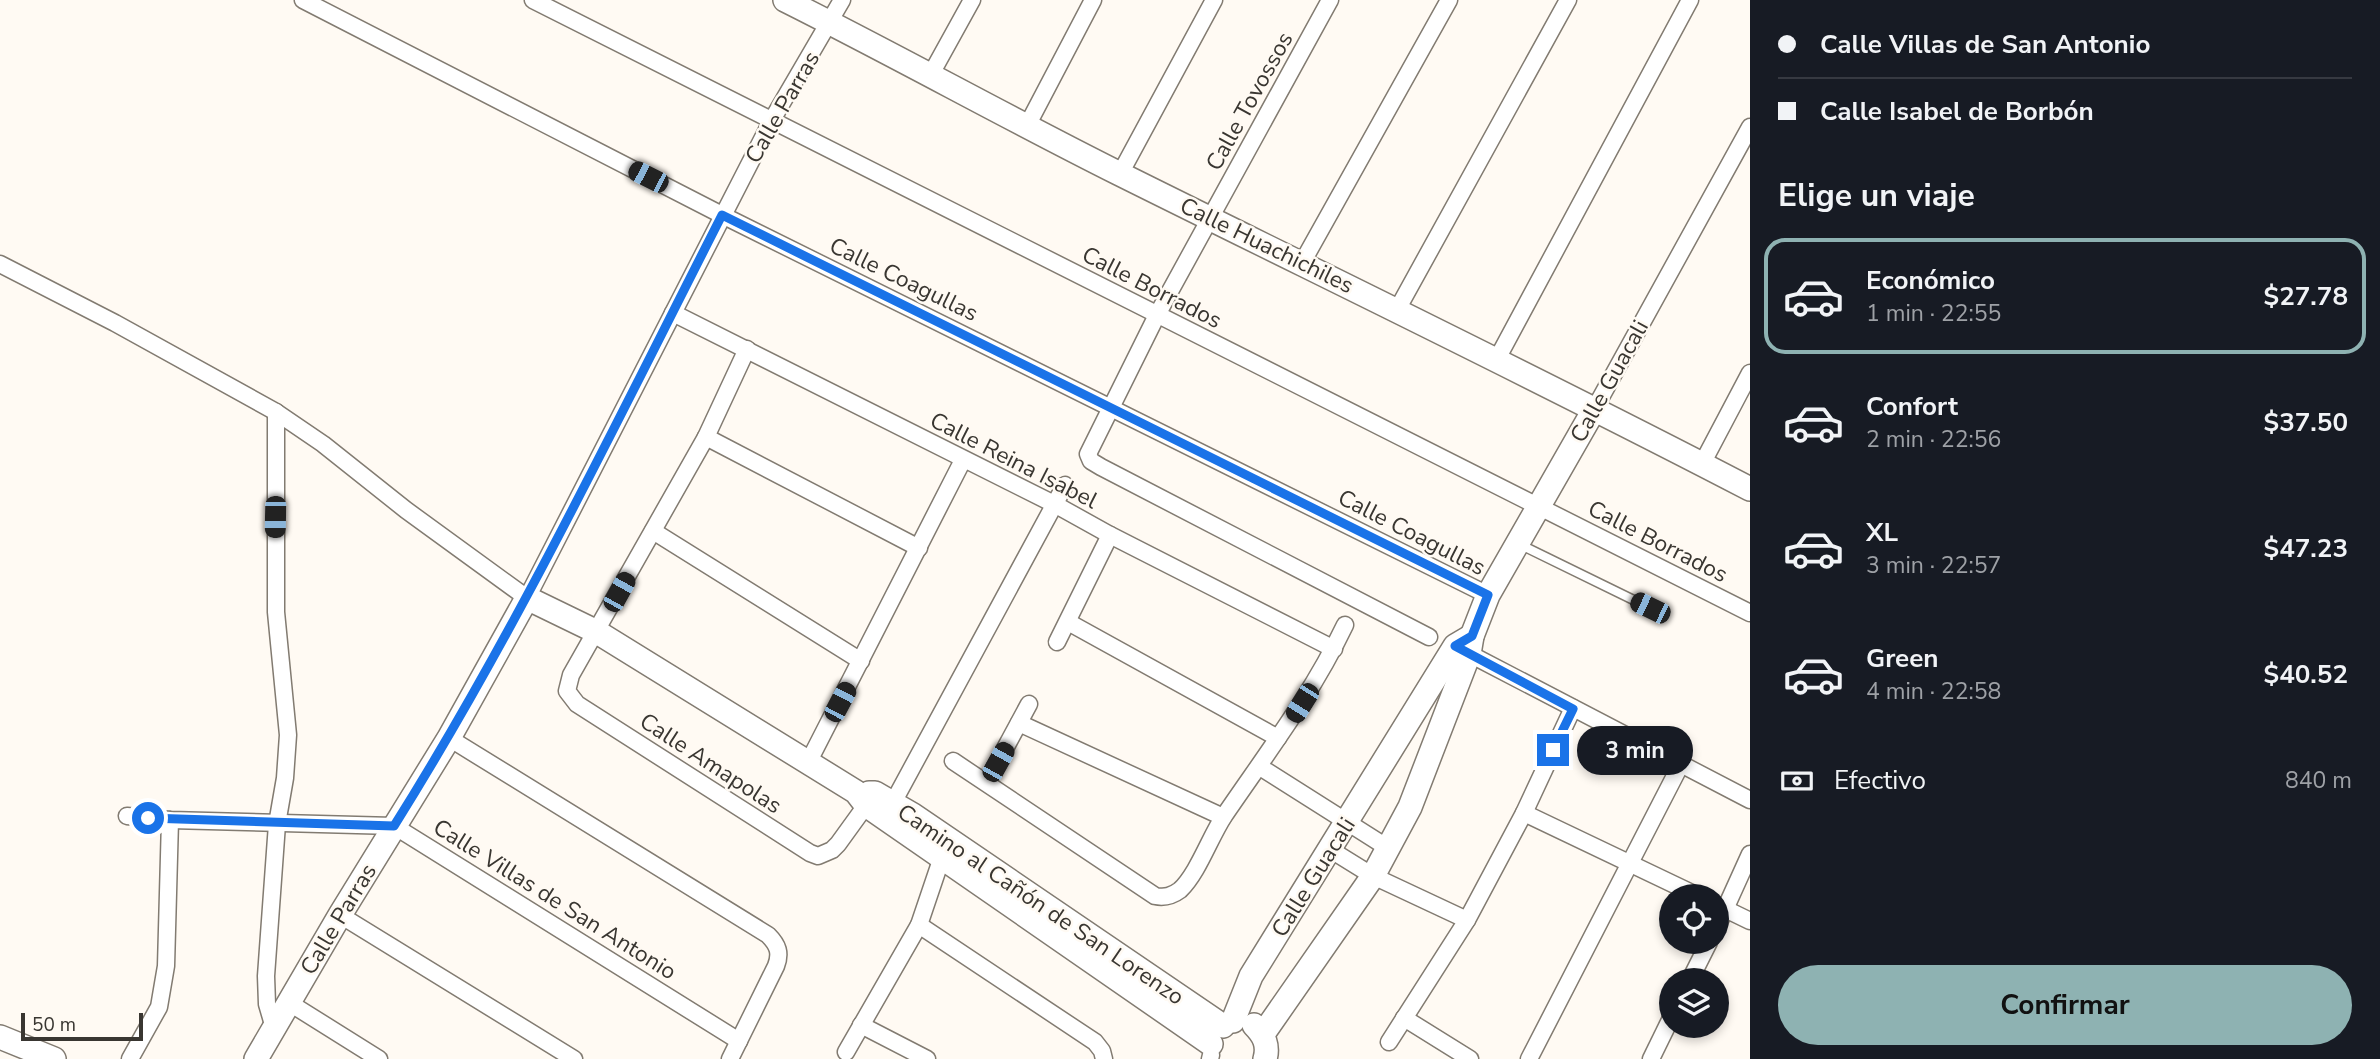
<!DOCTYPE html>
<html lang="es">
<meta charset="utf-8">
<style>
body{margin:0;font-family:"Nunito Sans",sans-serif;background:#20242c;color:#f1f3f6;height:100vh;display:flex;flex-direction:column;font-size:26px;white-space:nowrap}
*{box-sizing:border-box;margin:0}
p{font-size:23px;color:#9ea1a6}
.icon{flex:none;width:38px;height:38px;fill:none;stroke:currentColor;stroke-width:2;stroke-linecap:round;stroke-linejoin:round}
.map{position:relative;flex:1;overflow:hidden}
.panel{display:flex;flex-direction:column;background:#171b24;width:630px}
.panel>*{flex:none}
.hud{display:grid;align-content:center;height:154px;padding:0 28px;background:#171b24}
.controls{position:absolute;left:1659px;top:884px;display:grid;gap:14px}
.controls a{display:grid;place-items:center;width:70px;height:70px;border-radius:50%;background:#171b24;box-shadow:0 4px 10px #0003;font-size:35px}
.scale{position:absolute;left:21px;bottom:18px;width:122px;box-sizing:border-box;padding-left:7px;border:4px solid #393631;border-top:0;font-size:19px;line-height:24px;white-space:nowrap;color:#393631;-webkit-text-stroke:5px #fffaf3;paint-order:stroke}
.end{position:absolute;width:32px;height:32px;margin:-16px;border:9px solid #1a73e8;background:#fff;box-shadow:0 0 0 4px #fff}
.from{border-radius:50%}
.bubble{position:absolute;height:49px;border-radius:24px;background:#171b24;box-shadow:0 4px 10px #0003;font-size:23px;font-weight:700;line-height:49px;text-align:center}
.car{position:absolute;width:21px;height:42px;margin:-21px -10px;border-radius:9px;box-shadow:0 0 5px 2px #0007;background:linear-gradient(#222 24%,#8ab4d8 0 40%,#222 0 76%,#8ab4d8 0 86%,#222 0)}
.hud b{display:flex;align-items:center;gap:24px;height:66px;font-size:26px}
.hud b+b{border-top:2px solid #363941}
.hud i{width:18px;height:18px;background:#f1f3f6}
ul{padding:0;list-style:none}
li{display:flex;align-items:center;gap:21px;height:116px;margin:0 14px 10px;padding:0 14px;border:4px solid transparent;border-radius:21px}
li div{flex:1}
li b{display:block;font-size:26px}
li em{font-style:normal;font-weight:700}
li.on{border-color:#8eb2b2}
li>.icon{width:63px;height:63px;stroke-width:1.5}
h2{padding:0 28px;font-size:32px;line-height:84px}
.pay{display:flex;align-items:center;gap:18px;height:77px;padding:0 28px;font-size:26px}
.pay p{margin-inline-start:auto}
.action{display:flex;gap:14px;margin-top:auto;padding:14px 28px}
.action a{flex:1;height:80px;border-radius:42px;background:#8eb2b2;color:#111;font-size:28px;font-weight:700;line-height:80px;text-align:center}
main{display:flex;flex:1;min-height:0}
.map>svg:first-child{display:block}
</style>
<main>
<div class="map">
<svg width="1750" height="1059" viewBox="0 0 1750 1059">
<rect width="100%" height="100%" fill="#fffaf3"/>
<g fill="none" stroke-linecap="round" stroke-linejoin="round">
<g stroke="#827b71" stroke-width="11">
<polyline id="lane" points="1521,545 1650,608"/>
</g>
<g stroke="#827b71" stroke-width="19">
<g id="street">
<polyline points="303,0 722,215 1488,595"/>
<polyline points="533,0 1750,613"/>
<polyline points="1330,0 1157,315 1088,454 1091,461 1101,467 1429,637"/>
<polyline points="930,76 972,0"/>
<polyline points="1027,126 1093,0"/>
<polyline points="1120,174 1214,0"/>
<polyline points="1302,263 1449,0"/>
<polyline points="0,264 115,323 276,412 323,444 406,510 527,598 772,120 842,0"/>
<polyline points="1397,310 1568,0"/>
<polyline points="673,313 1056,505 1110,535 1334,649"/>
<polyline points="747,349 706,437 571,675 567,691 577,704 810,853 818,856 832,850 838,844 872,797"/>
<polyline points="1496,361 1690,0"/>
<polyline points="1595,408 1750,127"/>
<polyline points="706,437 919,548"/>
<polyline points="1702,464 1750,373"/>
<polyline points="653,531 861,661"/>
<polyline points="1068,622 1278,738"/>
<polyline points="1057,642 1110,535"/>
<polyline points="1460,649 1750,800"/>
<polyline points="1019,723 1223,817"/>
<path d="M449,738L768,935C778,945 781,953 776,966L730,1059"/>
<path d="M953,761L1155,896C1165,898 1172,896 1180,890C1198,873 1210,837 1224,816C1267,753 1312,694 1345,625"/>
<polyline points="808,763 963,460"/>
<polyline points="1260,767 1388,848"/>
<polyline points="987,782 1029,704"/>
<polyline points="888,812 1065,485"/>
<polyline points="1524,813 1698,896"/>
<polyline points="127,816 170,820 394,826 739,1041"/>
<polyline points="1331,850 1373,876 1467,920"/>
<polyline points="1717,905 1750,921"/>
<polyline points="340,915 574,1059"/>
<polyline points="919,925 1095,1042 1102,1051 1104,1059"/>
<polyline points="1717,927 1750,854"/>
<polyline points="1690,980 1709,942"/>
<polyline points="288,1002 379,1059"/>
<polyline points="1404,1018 1470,1059"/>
<polyline points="861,1025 927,1059"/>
<polyline points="274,1028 267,1004 266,976 277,824 285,778 288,735 276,612 276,412"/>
<polyline points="1389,1042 1467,920 1524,813 1573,708"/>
<polyline points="846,1052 919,925 942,857"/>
<polyline points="130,1059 159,1007 166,966 170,820"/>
<polyline points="1210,1059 1211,1055"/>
<polyline points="1529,1059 1680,766"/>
<polyline points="1651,1059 1671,1018"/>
</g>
</g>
<g stroke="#827b71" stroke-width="26">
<g id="secondary">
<path d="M785,0C897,56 1006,117 1118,173C1329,278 1541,380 1750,489"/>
<polyline points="869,793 875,793 913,815 1223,1026"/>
<polyline points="1233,1021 1251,976 1455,646 1472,636"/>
<path d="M1254,1025C1264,1035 1269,1045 1265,1059"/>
<polyline points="1263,1034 1373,876 1410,807 1469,654 1472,636 1488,595 1595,408"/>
<polyline points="0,1037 54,1059"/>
<polyline points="256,1059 340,915 449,738 527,598 597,632 856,792 866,805 1211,1044"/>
</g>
</g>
<use href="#lane" stroke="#fff" stroke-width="8"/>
<use href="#street" stroke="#fff" stroke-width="16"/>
<use href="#secondary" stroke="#fff" stroke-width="23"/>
</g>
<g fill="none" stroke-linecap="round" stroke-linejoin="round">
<path stroke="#1a73e8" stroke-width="9" d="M148,818L394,826C517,630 617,421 722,215L1488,595L1472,636L1455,646L1573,709L1553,750"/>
</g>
<g text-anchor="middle" stroke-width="5" stroke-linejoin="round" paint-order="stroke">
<g font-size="23" fill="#393631" stroke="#fffaf3">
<text transform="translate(1249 101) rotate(-61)" y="8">Calle Tovossos</text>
<text transform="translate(782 107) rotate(-60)" y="8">Calle Parras</text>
<text transform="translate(1267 245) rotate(26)" y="8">Calle Huachichiles</text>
<text transform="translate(904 279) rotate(26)" y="8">Calle Coagullas</text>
<text transform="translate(1152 287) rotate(27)" y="8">Calle Borrados</text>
<text transform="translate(1609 381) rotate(-61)" y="8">Calle Guacali</text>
<text transform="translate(1014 460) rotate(27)" y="8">Calle Reina Isabel</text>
<text transform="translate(1412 532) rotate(27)" y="8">Calle Coagullas</text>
<text transform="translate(1658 541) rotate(27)" y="8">Calle Borrados</text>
<text transform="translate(711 763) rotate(33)" y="8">Calle Amapolas</text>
<text transform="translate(1313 877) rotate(-58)" y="8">Calle Guacali</text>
<text transform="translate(555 899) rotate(32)" y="8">Calle Villas de San Antonio</text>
<text transform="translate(1041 904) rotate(34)" y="8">Camino al Cañón de San Lorenzo</text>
<text transform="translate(338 919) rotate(-59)" y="8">Calle Parras</text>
</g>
</g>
</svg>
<div class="controls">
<a><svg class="icon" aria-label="locate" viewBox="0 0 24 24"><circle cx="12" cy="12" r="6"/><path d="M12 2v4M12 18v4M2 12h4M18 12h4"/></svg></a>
<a><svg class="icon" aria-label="layers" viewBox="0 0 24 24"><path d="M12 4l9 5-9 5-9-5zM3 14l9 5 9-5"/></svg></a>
</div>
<div class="scale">50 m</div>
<i class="end from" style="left:148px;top:818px"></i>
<i class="end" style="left:1553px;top:750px"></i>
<div class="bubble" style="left:1577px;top:726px;width:116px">3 min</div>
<i class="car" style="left:648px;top:177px;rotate:297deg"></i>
<i class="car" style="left:275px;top:517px;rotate:181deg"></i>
<i class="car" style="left:619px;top:592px;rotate:29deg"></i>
<i class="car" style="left:1650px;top:608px;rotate:296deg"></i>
<i class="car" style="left:840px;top:702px;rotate:28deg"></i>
<i class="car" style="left:1302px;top:703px;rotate:212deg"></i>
<i class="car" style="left:998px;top:762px;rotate:29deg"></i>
</div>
<section class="panel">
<div class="hud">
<b><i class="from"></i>Calle Villas de San Antonio</b>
<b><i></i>Calle Isabel de Borbón</b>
</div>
<h2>Elige un viaje</h2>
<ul>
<li class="on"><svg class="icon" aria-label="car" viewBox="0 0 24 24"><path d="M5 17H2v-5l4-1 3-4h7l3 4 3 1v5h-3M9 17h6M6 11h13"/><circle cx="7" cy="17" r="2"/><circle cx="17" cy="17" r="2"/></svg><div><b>Económico</b><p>1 min · 22:55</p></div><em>$27.78</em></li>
<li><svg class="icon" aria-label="car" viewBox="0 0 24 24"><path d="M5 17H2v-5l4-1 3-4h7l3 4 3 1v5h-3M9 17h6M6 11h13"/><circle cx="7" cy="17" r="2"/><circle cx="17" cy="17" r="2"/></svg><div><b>Confort</b><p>2 min · 22:56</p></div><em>$37.50</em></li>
<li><svg class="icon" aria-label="car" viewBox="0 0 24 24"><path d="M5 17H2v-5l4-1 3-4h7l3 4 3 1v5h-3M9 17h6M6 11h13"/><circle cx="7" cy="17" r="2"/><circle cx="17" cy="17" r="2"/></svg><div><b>XL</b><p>3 min · 22:57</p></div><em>$47.23</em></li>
<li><svg class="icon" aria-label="car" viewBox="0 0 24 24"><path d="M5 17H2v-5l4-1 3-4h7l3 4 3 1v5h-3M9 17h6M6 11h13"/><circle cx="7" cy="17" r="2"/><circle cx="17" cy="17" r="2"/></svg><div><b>Green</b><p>4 min · 22:58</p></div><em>$40.52</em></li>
</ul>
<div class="pay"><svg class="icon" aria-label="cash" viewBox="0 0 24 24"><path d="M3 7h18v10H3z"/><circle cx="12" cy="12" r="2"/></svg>Efectivo<p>840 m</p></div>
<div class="action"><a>Confirmar</a></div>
</section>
</main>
